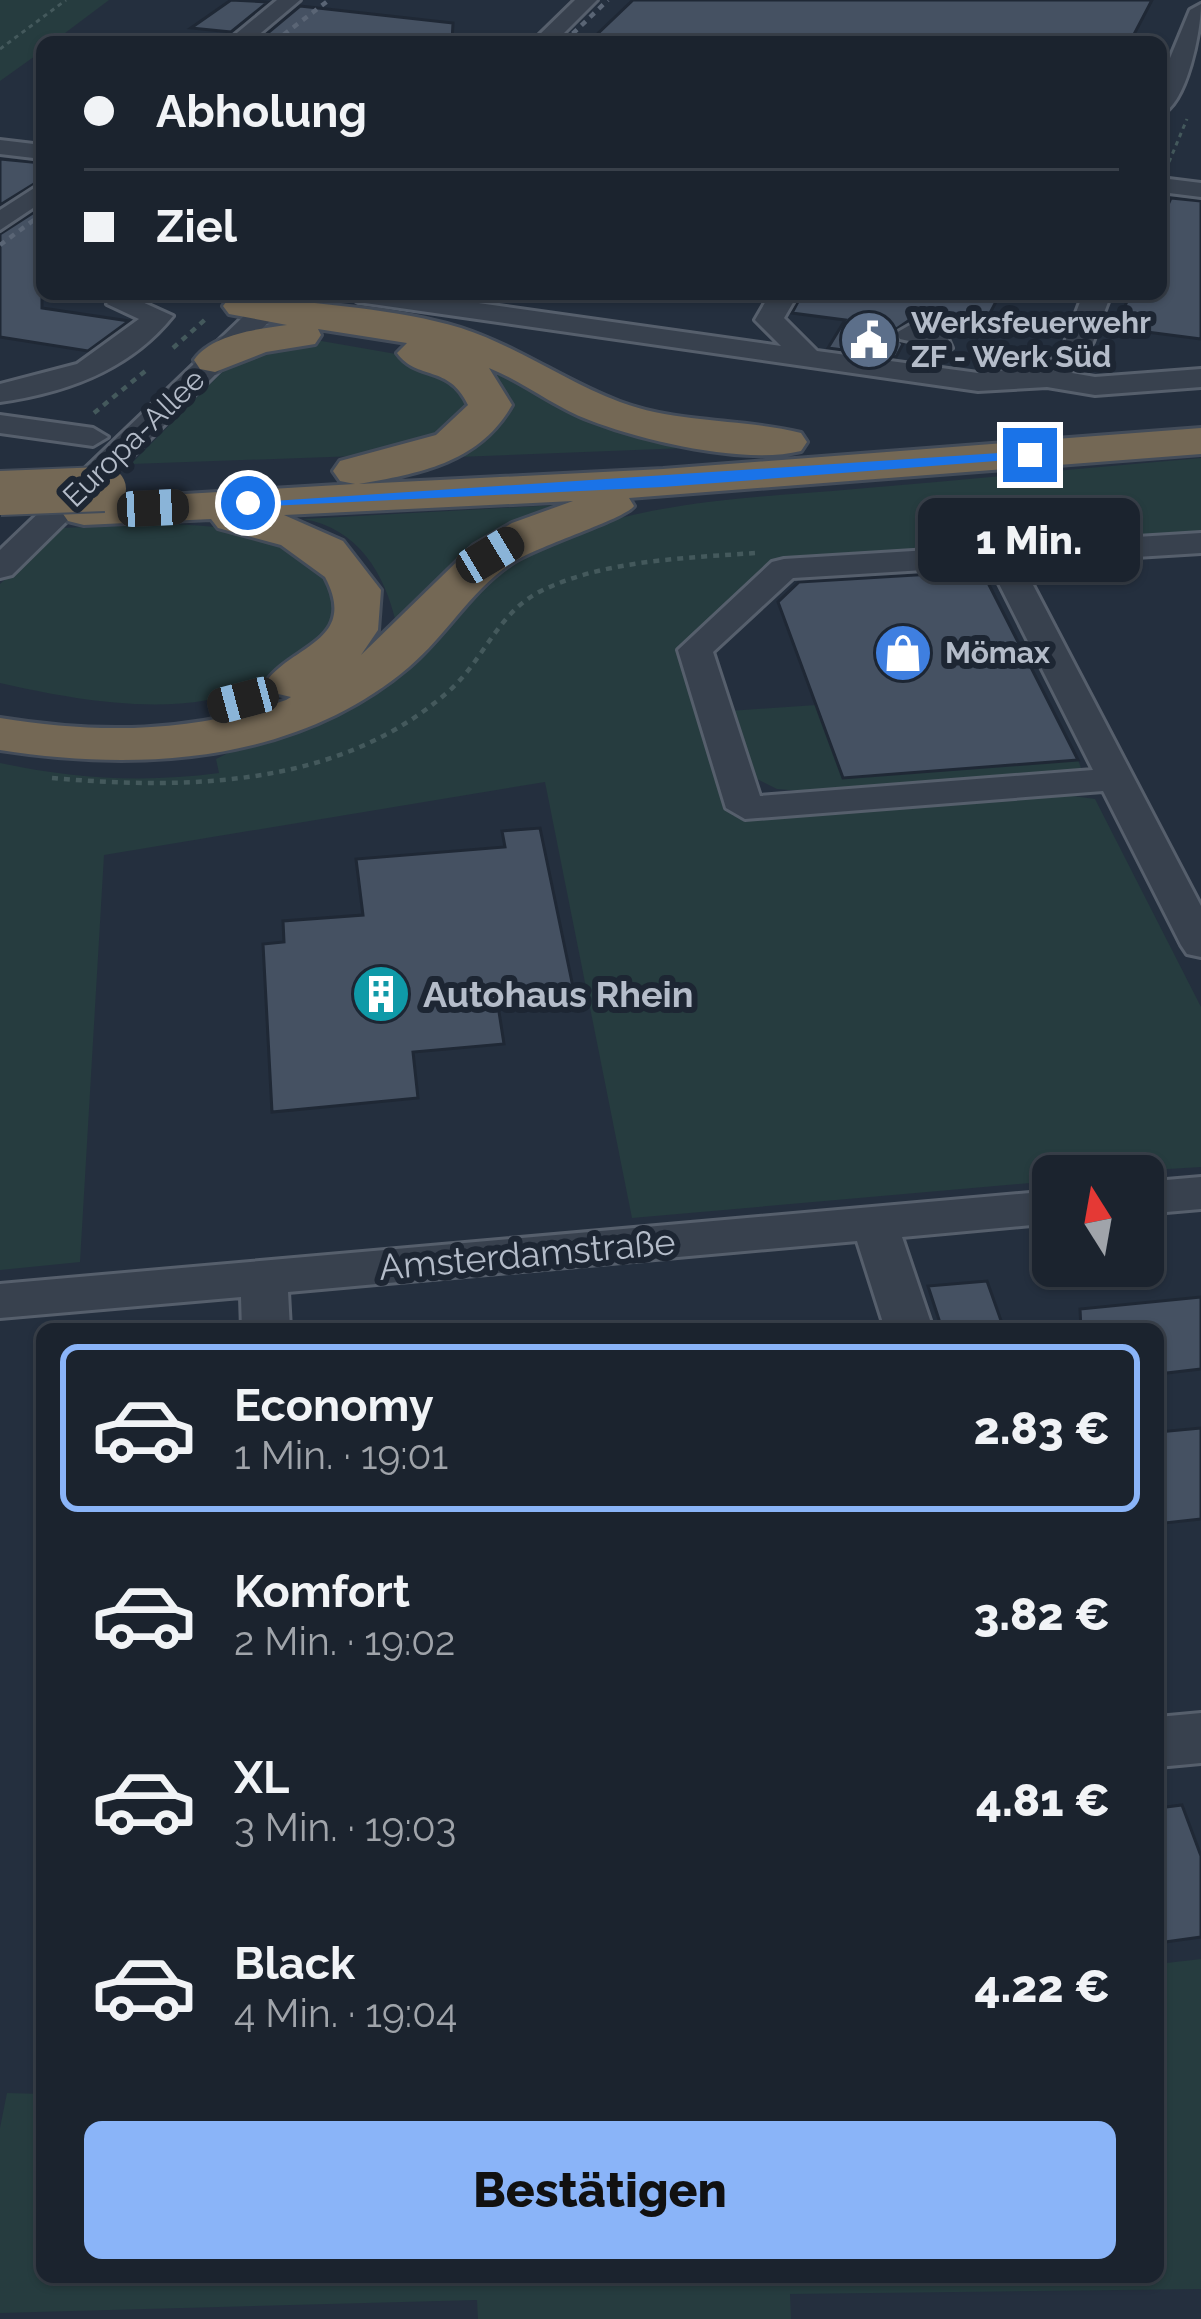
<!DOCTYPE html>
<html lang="de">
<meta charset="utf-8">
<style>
body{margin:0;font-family:Raleway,sans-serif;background:#282f3a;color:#f1f3f6;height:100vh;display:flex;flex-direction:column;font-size:45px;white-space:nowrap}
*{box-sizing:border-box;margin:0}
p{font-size:39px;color:#a0a4aa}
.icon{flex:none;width:66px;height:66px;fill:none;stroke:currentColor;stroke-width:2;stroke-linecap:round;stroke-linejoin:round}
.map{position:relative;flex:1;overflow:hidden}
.sheet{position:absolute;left:36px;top:1323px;width:1128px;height:960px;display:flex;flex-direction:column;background:#1b232e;border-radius:18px;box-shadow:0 3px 9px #0004,0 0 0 3px #39404a}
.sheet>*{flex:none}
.hud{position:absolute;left:36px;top:36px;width:1131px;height:264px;border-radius:18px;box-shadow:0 3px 9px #0004,0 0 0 3px #39404a;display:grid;align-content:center;height:264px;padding:0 48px;background:#1b232e}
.needle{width:78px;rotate:349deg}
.tools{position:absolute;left:1032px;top:1155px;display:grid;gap:24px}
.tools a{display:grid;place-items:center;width:132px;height:132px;border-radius:18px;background:#1b232e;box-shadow:0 3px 9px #0004,0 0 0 3px #39404a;font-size:60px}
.end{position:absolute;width:54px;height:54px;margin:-27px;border:15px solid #1a73e8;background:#fff;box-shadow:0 0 0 6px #fff}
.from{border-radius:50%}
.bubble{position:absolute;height:84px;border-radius:18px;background:#1b232e;box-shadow:0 3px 9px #0004,0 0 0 3px #39404a;font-size:39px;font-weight:800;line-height:84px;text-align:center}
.car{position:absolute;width:36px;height:72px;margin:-36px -18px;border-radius:15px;box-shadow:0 0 9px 3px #0007;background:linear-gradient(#222 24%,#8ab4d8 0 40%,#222 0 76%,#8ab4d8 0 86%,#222 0)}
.hud b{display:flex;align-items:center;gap:42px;height:114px;font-size:45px}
.hud b+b{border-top:3px solid #39404a}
.hud i{width:30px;height:30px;background:#f1f3f6}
ul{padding:21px 0 0;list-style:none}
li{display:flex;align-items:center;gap:36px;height:168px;margin:0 24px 18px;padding:0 24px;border:6px solid transparent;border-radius:18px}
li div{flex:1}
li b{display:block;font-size:45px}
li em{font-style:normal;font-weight:800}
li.on{border-color:#8ab4f8}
li>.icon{width:108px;height:108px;stroke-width:1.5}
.primary-button{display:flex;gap:24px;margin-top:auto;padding:24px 48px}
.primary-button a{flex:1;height:138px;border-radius:18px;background:#8ab4f8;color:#111;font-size:48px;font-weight:800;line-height:138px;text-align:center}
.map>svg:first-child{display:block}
</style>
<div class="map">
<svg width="1201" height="2319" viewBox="0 0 1201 2319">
<rect width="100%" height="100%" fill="#242f3e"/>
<g fill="#263c3f">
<polygon points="0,0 109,0 53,42 42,42 42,51 0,81"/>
<polygon points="310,339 419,358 473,393 463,426 385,455 131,464 239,355"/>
<polygon points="463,351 712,447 431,458 503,397 500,380"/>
<path d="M1201,458V536L772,563L681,649L733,816L1050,793L1095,799L1201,1007V1167L1053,1176V1181L632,1218L545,782L104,855L80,1262L0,1270V763C75,779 143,783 219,773L216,759L230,752C308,735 373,708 429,650C467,611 492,570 542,546C638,500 751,498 855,489C970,479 1086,468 1201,458Z"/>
<path d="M594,503C490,536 471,541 396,623C385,574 358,528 303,519Z"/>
<path d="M169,524C245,527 273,533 336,576L341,627C319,644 298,665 274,678C193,722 85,702 0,683V584L60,528Z"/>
<polygon points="816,705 843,778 1078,760 1083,773 814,792 777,789 755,778 729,711"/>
<polygon points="1201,1959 1201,2289 790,2294 791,2319 478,2319 477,2300 0,2313 0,2128 7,2093 42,2094 42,2277 1158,2277 1158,1964"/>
</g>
<g fill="#455162" stroke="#1f2835" stroke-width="3">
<polygon points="231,0 268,2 231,32 191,28"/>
<polygon points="633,0 1152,0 1130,42 589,42"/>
<polygon points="300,6 453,23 452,42 318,42 264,36"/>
<polygon points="0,159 42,163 42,179 0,205"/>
<polygon points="1171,198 1201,201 1201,339 1116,328 1130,294 1161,294 1161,221"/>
<polygon points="42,207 42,308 129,321 88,351 0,337 0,234"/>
<polygon points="802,294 1000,294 977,338 908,321 892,332 903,344 896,357 828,348 845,320 792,313"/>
<polygon points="982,571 1078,760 843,778 778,602 799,582"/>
<polygon points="540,828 574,992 497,999 504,1044 413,1052 418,1098 272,1112 263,944 284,942 283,921 363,915 356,859 505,847 502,831"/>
<polygon points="987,1281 1004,1329 942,1329 928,1286"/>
<polygon points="1201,1297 1201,1369 1158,1374 1158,1329 1081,1329 1080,1309"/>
<polygon points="1201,1428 1201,1519 1165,1523 1158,1506 1158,1432"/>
<polygon points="1182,1805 1201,1856 1201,1937 1158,1943 1158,1808"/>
</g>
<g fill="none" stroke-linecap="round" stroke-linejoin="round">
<g stroke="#565f6c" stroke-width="6">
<g id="minor">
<polygon points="277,0 300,0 250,42 226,42"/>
<polygon points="575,0 597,0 555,42 532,42"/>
<path d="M1201,4C1201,30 1187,104 1161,114V80L1190,10Z"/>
<polygon points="0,140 42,145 42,159 0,154"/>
<polygon points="1161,178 1201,183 1201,197 1161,192"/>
<polygon points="42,183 42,202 0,230 0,210"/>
<path d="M116,294H146L140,301L173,316C130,370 66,393 0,402V384L77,364L139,319L107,304Z"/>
<polygon points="267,294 297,294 12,575 0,578 0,550"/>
<polygon points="344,294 415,294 781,346 755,320 770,294 798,294 784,318 817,351 978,373 1047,366 1065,342 1083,294 1111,294 1093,342 1072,373 1095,377 1201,369 1201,387 1095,395 1047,387 978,391 358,302"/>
<polygon points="910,325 945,332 952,348 938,356 928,354 923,344 900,339 896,333"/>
<polygon points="0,415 93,428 108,437 93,446 0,433"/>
<path d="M1201,533V553L1022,564L1201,906V957L1187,954L1181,945L1103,791L745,819L726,808L678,650L772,562L784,559ZM990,566L1093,770L760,796L713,652L793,578Z"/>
<polygon points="1201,1177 1201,1209 1143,1214 1143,1182"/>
<polygon points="1053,1191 1053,1223 902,1237 933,1329 885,1329 857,1241 288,1292 290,1329 242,1329 241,1297 0,1318 0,1284"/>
<polygon points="1201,1713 1201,1763 1158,1767 1158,1717"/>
</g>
</g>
<g stroke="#434c59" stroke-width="6">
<path id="highway" d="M243,294C314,305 393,307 461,328C519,347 566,382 620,402C679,424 741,418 801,433L807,442L801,451C745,465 643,441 589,420C554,407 524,382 489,368L512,405C479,463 420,473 359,484L663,469L1201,428V454L629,498L634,506C625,519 537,546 512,563C470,591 447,635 409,667C296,763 140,772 0,750V718C99,734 191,733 286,700L291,697L274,693L266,682C292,645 359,641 325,577L281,545L218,528L211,519L84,525L68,521L61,511L68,501L355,484L340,481L333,471L340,461L436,435L468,405C449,364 417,381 397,353L407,343L318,329L321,335L315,344L266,352L215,372L200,369L194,360C212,334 258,329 287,325L229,314L223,306L229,298ZM573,501L512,523L474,545L361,655L378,630L381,590L343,541L284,515Z"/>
</g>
<g stroke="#44595c" stroke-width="3" stroke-dasharray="4.5 4.5" stroke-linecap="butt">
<polyline points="0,49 66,0"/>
<polyline points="1169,162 1187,119"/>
</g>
<g stroke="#44595c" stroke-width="4.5" stroke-dasharray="6 6" stroke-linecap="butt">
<polyline points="173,348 208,317"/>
<polyline points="94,413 149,368"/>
<path d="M52,778C190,790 340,787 449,691C484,660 497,613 541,591C604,560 686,558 755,553"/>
</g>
<use href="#minor" fill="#38414e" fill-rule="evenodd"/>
<use href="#highway" fill="#746855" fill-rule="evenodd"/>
<g stroke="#5a6575" stroke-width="4.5" stroke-dasharray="6 6" stroke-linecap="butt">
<polyline points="274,42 329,0"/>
<polyline points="564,42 608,0"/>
<polyline points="0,245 42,214"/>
</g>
<g stroke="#434c59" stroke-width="48" stroke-linecap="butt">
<polyline id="highway-bridge" points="0,493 104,489"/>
</g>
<use href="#highway-bridge" stroke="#746855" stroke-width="44"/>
</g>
<polygon fill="#1a73e8" points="1030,451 1035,458 663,487 248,507 241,503"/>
<defs>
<g id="civic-disc" transform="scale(3)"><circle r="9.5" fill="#5c6f8a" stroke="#1d2633"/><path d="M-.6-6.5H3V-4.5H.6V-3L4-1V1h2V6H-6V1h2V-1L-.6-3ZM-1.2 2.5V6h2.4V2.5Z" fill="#fff"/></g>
<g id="shop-disc" transform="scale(3)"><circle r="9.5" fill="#3f7fe0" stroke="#1d2633"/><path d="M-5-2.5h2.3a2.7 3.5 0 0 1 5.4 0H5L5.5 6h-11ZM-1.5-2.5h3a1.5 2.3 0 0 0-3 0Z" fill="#fff"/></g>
<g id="building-disc" transform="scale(3)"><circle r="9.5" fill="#0f9aa8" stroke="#1d2633"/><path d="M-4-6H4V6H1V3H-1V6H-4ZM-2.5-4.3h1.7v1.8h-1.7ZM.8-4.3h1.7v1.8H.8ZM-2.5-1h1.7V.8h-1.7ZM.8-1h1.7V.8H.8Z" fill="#fff"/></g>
</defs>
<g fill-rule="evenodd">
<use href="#civic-disc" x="869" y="340"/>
<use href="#shop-disc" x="903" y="653"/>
<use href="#building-disc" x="381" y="994"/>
</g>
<g text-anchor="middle" stroke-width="12" stroke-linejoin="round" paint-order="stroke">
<g font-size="30" font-weight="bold" fill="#b4bcc9" stroke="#1d2633" text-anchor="start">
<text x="911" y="333">Werksfeuerwehr<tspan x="911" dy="34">ZF - Werk Süd</tspan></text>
<text x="945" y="663">Mömax</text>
</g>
<g font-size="30" fill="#b4bcc9" stroke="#1d2633">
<text transform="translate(134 438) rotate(-44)" y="10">Europa-Allee</text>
</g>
<g font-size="36" font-weight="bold" fill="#b4bcc9" stroke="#1d2633" text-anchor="start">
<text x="423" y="1007">Autohaus Rhein</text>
</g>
<g font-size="36" fill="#b4bcc9" stroke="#1d2633">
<text transform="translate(527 1254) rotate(-5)" y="13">Amsterdamstraße</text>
</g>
</g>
</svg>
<div class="tools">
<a><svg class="needle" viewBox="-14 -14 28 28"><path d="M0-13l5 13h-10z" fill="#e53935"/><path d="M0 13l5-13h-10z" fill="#a0a4aa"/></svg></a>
</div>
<i class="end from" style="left:248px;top:503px"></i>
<i class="end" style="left:1030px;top:455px"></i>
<div class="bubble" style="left:918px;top:498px;width:222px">1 Min.</div>
<i class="car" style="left:153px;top:508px;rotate:87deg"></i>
<i class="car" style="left:490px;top:555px;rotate:59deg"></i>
<i class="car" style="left:243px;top:700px;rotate:255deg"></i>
<div class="hud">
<b><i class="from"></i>Abholung</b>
<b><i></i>Ziel</b>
</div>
<section class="sheet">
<ul>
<li class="on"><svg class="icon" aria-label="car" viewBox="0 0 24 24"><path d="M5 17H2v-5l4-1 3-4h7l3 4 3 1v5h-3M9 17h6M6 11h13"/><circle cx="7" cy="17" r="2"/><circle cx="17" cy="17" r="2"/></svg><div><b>Economy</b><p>1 Min. · 19:01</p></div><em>2.83 €</em></li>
<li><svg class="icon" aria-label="car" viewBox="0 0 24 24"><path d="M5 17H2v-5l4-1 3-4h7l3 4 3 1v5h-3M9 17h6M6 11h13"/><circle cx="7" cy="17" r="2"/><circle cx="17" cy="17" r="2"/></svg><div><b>Komfort</b><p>2 Min. · 19:02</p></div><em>3.82 €</em></li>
<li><svg class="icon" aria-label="car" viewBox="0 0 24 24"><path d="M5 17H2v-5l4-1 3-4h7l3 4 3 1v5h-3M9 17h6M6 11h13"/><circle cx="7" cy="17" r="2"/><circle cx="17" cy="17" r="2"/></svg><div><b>XL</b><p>3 Min. · 19:03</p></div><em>4.81 €</em></li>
<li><svg class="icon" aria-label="car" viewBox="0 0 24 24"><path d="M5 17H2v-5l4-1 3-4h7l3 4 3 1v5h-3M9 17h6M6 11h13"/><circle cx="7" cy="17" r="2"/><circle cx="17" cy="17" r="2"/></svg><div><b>Black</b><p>4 Min. · 19:04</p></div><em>4.22 €</em></li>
</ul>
<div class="primary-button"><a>Bestätigen</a></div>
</section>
</div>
